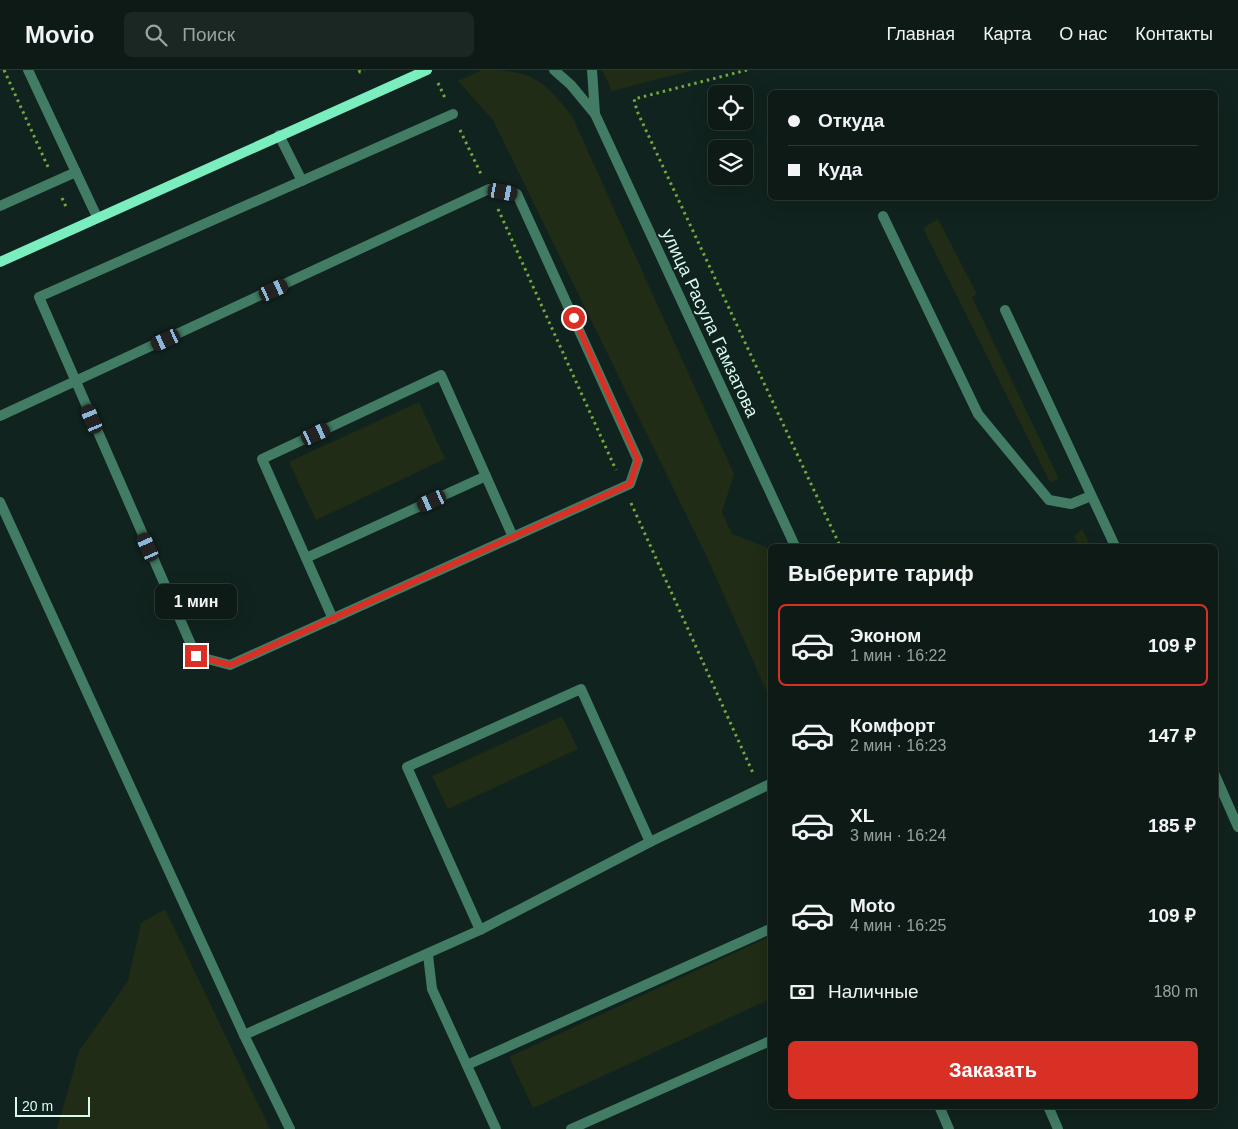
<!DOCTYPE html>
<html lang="ru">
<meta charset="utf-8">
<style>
body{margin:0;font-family:Arial,sans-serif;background:#1b2723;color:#f1f3f6;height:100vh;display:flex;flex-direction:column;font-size:19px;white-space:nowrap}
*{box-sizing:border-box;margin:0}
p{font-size:16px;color:#9aa1a1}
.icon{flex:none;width:28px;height:28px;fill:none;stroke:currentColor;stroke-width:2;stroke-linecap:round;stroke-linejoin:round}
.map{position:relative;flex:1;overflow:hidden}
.drawer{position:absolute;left:768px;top:474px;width:450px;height:565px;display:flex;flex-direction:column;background:#0d1a16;border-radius:8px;box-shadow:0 5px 20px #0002,0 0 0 1px #2d3835}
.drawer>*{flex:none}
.hud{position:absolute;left:768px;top:20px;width:450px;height:110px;border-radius:8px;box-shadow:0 5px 20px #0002,0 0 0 1px #2d3835;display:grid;align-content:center;height:110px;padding:0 20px;background:#0d1a16}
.controls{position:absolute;left:708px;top:15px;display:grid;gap:10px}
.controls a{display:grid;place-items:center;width:45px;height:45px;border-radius:8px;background:#0d1a16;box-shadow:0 5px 20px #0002,0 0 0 1px #2d3835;font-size:25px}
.scale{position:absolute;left:15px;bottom:12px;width:75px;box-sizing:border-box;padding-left:5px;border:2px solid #d8faef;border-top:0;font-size:14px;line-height:18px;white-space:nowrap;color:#d8faef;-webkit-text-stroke:4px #11231e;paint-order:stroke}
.end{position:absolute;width:22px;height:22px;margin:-11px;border:6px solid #d93025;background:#fff;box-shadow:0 0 0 2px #fff}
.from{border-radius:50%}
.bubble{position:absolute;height:35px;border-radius:8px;background:#0d1a16;box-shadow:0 5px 20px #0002,0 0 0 1px #2d3835;font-size:16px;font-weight:800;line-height:35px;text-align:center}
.car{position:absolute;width:15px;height:30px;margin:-15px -8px;border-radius:6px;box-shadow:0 0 4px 1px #0007;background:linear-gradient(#222 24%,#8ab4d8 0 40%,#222 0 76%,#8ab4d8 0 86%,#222 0)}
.hud b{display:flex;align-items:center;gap:18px;height:48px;font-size:19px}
.hud b+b{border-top:1px solid #2d3835}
.hud i{width:12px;height:12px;background:#f1f3f6}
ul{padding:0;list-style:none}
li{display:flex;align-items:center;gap:15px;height:82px;margin:0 10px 8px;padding:0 10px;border:2px solid transparent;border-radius:8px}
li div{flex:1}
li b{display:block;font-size:19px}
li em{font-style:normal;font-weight:800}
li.current{border-color:#d93025}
li>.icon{width:45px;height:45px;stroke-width:1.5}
h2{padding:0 20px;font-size:22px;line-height:60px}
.pay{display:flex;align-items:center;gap:12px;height:55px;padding:0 20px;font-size:19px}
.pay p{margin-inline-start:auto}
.action{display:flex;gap:10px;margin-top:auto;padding:10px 20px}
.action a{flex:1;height:58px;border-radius:8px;background:#d93025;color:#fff;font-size:20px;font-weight:800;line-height:58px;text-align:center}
header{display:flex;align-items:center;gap:30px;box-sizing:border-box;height:70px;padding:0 25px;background:#0d1a16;border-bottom:1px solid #2d3835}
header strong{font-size:24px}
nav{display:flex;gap:28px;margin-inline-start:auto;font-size:18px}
.search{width:350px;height:45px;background:#1b2723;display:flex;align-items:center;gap:12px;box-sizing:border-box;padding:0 18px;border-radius:8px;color:#9aa1a1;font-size:19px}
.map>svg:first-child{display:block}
</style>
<header>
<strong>Movio</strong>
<div class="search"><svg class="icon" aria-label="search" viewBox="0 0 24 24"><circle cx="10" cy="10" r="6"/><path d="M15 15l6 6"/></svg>Поиск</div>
<nav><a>Главная</a><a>Карта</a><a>О нас</a><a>Контакты</a></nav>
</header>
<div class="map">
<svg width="1238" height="1059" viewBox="0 0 1238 1059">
<rect width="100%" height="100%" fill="#11231e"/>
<g fill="#202c15">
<path d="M482,0C531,0 542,8 572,46L734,404L722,442L732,464L766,477L770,486V629L706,485L493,50L458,11Z"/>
<polygon points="602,0 693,0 612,21"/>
<polygon points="938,149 977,224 972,227 1059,409 1050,412 923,158"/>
<polygon points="419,332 445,389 316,450 289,392"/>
<polygon points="1082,459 1091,476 1079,476 1074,466"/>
<polygon points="562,646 578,679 448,739 432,706"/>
<polygon points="165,839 270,1059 57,1059 79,981 128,911 141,853"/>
<polygon points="769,867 770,929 533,1038 509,987"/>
</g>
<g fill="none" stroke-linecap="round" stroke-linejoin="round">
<g stroke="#72a83e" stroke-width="3" stroke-dasharray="2.5 4" stroke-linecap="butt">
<polyline points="4,0 48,97"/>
<polyline points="359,0 360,2 364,0"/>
<polyline points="747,0 634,29 637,41 840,476"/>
<polyline points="438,13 446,30"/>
<polyline points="460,60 481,104"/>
<polyline points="62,128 67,139"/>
<polyline points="498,139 616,400"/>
<polyline points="631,433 753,703"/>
</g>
<g stroke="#427c65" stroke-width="10">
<polyline points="28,0 97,147"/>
<polyline points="279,65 302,111"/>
<polyline points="0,136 76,102"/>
<polyline points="883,146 978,344 1049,430 1071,434 1091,426"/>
<polyline points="1005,240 1115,476"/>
<polyline points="0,346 489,119 517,124 638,390 630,414 230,595 196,586 39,227 453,44"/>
<polyline points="306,488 486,406"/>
<polyline points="333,549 262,389 441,305 513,467"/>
<polyline points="1215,705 1238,757"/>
<polyline points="480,860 407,697 581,619 650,772"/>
<polyline points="428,885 432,919 496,1059"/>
<polyline points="244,965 480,860 650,772 770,714"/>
<polyline points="467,995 770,859"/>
<polyline points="939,1036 949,1059"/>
<polyline points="571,1059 770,971"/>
</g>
<g stroke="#427c65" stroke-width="10">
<polyline points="554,0 571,15 595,44 795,476"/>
<polyline points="592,0 595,44"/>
<polyline points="0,432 244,965 290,1059"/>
<polyline points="1048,1036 1058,1059"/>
</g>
<polyline stroke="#7beec0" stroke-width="10" points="0,192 427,0"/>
</g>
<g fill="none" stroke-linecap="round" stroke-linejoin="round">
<polyline stroke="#d93025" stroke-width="6" points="196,586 230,595 630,414 638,390 574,248"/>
</g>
<g text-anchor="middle" stroke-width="4" stroke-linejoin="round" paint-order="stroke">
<g font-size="18" fill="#d8faef" stroke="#11231e">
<text transform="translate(710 253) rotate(65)" y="6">улица Расула Гамзатова</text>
</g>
</g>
</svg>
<div class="controls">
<a><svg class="icon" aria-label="locate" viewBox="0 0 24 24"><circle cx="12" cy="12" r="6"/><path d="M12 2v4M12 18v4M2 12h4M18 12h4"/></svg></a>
<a><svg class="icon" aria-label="layers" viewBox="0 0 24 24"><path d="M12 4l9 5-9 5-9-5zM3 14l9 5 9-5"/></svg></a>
</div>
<div class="scale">20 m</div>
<i class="end from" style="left:574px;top:248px"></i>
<i class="end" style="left:196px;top:586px"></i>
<div class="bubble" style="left:155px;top:514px;width:82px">1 мин</div>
<i class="car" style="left:503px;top:122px;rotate:100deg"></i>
<i class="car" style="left:274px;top:220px;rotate:65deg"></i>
<i class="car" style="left:166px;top:270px;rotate:245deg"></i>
<i class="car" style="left:92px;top:349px;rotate:337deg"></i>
<i class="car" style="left:316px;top:364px;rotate:65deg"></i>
<i class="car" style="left:432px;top:431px;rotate:246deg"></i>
<i class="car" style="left:148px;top:477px;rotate:336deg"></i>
<div class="hud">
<b><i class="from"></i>Откуда</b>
<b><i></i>Куда</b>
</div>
<section class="drawer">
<h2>Выберите тариф</h2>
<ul>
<li class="current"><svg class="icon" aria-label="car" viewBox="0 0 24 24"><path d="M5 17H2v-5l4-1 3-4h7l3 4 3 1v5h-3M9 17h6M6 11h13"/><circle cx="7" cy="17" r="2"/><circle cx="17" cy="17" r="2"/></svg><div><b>Эконом</b><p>1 мин · 16:22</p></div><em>109 ₽</em></li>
<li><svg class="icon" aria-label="car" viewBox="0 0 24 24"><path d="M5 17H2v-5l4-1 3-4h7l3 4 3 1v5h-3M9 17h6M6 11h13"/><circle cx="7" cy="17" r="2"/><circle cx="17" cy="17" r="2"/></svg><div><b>Комфорт</b><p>2 мин · 16:23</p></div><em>147 ₽</em></li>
<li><svg class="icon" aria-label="car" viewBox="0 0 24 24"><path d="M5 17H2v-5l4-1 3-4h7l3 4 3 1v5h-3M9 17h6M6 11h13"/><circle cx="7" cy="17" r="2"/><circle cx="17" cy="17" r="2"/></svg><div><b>XL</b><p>3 мин · 16:24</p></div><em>185 ₽</em></li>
<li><svg class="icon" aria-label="car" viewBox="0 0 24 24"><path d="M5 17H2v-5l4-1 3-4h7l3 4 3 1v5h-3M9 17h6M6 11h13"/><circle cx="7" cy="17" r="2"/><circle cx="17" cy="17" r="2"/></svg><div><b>Moto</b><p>4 мин · 16:25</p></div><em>109 ₽</em></li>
</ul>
<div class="pay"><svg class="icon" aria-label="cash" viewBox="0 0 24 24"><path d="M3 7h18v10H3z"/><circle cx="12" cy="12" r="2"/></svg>Наличные<p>180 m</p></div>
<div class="action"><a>Заказать</a></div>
</section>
</div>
